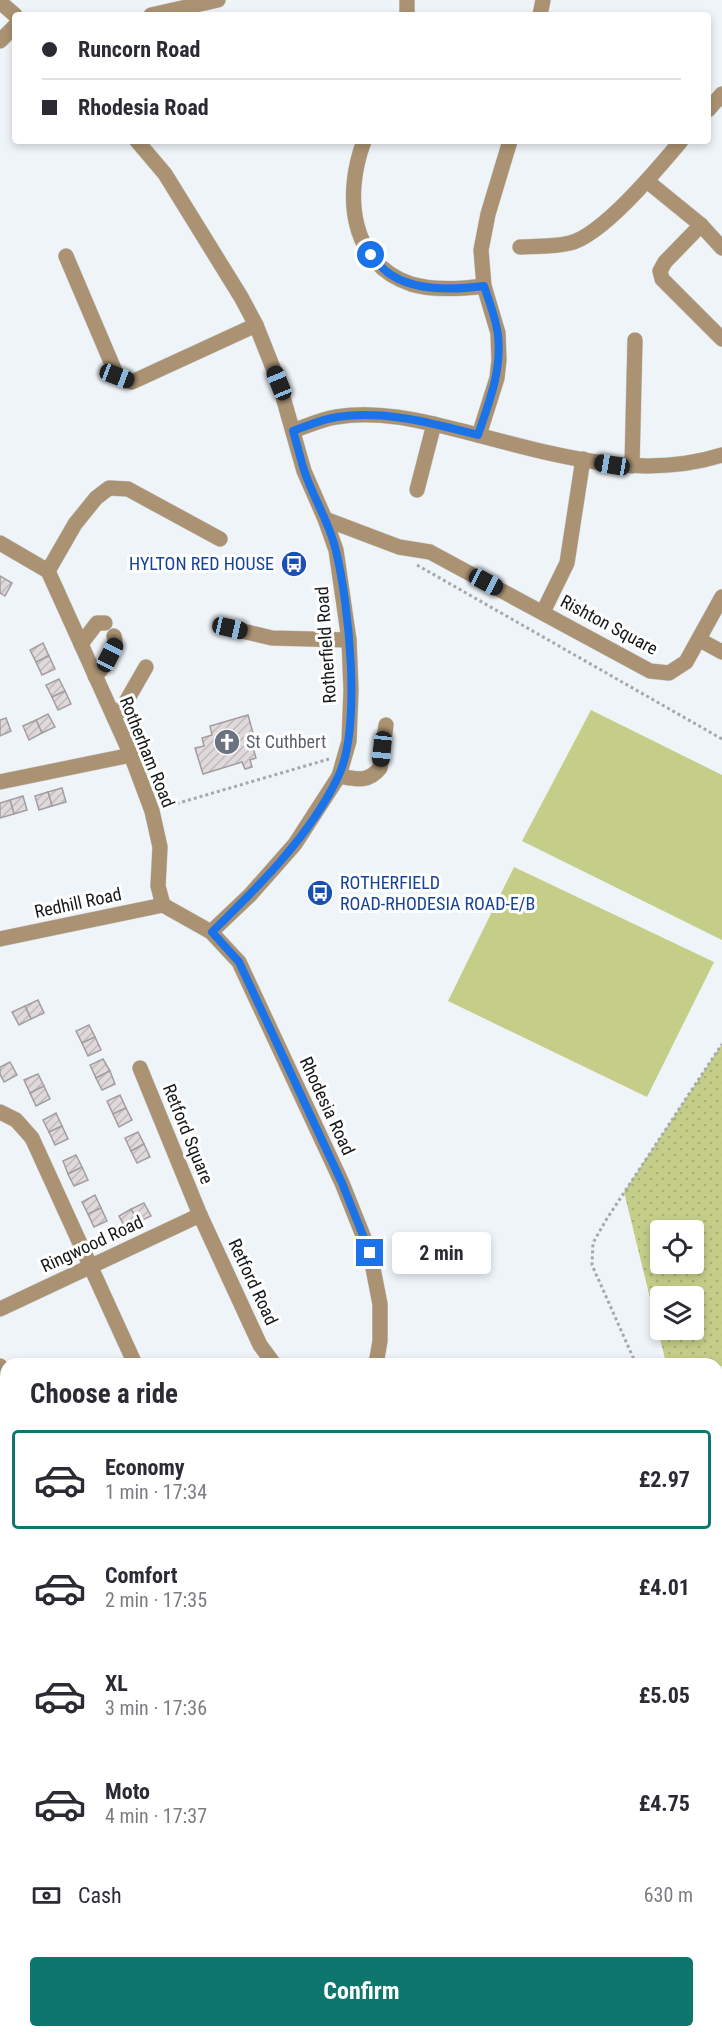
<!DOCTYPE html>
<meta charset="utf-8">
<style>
body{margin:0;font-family:"Roboto Condensed",sans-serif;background:#f7f7f7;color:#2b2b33;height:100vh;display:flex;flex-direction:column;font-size:22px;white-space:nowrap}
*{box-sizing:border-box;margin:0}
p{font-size:20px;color:#7c7c81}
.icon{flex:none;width:33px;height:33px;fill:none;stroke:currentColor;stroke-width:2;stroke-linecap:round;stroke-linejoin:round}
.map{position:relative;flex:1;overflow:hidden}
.panel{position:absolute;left:0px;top:1358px;width:723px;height:680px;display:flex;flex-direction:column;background:#fff;border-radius:18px 18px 0 0;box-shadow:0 3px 9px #0003}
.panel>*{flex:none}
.hud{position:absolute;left:12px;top:12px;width:699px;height:132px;border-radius:6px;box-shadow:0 3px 9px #0003;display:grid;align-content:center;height:132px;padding:0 30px;background:#fff}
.fabs{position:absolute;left:650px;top:1220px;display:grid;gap:12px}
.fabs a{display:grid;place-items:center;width:54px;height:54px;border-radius:6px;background:#fff;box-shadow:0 3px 9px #0003;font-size:30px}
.end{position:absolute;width:27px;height:27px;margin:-14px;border:8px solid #1a73e8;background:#fff;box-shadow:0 0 0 3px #fff}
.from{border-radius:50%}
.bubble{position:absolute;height:42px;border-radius:6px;background:#fff;box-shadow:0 3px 9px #0003;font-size:20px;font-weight:700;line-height:42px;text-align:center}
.car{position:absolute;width:18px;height:36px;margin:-18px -9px;border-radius:8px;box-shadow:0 0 4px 2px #0007;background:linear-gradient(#222 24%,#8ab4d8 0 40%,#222 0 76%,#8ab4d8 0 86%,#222 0)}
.hud b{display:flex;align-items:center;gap:21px;height:57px;font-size:22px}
.hud b+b{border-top:2px solid #e1e1e2}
.hud i{width:15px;height:15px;background:#2b2b33}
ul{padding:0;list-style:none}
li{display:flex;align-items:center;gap:18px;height:99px;margin:0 12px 9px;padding:0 18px;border:3px solid transparent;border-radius:6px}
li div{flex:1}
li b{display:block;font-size:22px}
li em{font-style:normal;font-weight:700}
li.on{border-color:#0f766e}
li>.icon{width:54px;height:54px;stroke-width:1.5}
h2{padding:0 30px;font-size:27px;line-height:72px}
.pay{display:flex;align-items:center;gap:15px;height:66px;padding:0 30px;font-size:22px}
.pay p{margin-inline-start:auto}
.button{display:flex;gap:12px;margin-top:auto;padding:12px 30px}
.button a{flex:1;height:69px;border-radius:6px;background:#0f766e;color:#fff;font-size:24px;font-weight:700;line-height:69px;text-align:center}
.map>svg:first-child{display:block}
</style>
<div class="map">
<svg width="722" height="2036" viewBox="0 0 722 2036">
<defs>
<pattern id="garden-dots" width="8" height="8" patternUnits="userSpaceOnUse" patternTransform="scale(1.5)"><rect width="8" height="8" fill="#c5ce89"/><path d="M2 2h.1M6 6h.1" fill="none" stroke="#a8b076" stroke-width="1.8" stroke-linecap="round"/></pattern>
<pattern id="building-hatch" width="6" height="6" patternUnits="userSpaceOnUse" patternTransform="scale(1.5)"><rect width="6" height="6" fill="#dfd9dc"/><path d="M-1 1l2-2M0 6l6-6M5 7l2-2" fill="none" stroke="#bfbabc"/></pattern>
</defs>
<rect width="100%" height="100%" fill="#eff4f9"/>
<polygon fill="#dfeaf4" points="722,1611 722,2036 307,2036 312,2031 717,2031 717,1612"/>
<path fill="url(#garden-dots)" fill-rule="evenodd" d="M722,1044V1366L717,1367V1364L666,1363L624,1192ZM660,1230H693V1263H660ZM660,1296H693V1329H660Z"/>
<g fill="#c5ce89">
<polygon points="591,710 722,775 722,940 522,841"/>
<polygon points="514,867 714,962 647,1097 448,1001"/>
</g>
<g fill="url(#building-hatch)" stroke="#a39da0" stroke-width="1.5">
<polygon points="0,576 12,583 5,596 0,593"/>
<polygon points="43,643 49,656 36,662 30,650"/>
<polygon points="49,656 55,669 42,675 36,662"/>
<polygon points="59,679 65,691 52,697 46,685"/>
<polygon points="65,691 71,704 58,710 52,697"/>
<polygon points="48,714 55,727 42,733 36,720"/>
<polygon points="248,715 253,733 249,734 256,758 250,760 252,767 245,769 242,762 203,774 195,748 204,746 202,738 212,735 210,726"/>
<polygon points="6,718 11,731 0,736 0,720"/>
<polygon points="36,720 42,733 29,740 23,726"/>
<polygon points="62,788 66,802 52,806 48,792"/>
<polygon points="48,792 52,806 39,810 35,796"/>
<polygon points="23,796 27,810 14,814 10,800"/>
<polygon points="10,800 14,814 0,818 0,803"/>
<polygon points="38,1000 44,1013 31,1019 25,1006"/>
<polygon points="25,1006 31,1019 19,1025 12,1012"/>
<polygon points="89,1025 95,1037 82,1043 76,1031"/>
<polygon points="95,1037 101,1050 88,1056 82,1043"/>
<polygon points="103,1059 110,1071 96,1078 90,1065"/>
<polygon points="10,1062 17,1075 4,1082 0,1074 0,1067"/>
<polygon points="110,1071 115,1084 102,1090 96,1078"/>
<polygon points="38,1074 44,1086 30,1093 24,1080"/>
<polygon points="44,1086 50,1099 36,1106 30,1093"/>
<polygon points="120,1095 126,1108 113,1114 107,1101"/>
<polygon points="126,1108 132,1120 119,1127 113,1114"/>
<polygon points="56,1113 62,1126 49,1132 43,1120"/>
<polygon points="62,1126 68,1139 55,1145 49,1132"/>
<polygon points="138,1132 144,1144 131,1151 125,1138"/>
<polygon points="144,1144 150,1157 137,1163 131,1151"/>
<polygon points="76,1155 82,1167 68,1174 63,1161"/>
<polygon points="82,1167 88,1180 74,1186 68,1174"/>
<polygon points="95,1195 101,1208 88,1214 82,1202"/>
<polygon points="144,1203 151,1216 138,1222 131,1209"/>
<polygon points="101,1208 107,1221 94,1227 88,1214"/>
<polygon points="131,1209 138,1222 126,1229 119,1216"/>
</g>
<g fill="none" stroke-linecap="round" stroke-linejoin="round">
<g stroke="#ccd1d5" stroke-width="16">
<g id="minor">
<polyline points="407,0 407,15"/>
<polyline points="0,2 15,15"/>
<polyline points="151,15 218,0"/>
<polyline points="540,15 543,0"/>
<polyline points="0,41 15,26"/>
<polyline points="708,110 722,94"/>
<polyline points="137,141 165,174 241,297 256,325 279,383 304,471 325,519 336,550 349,640 351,690 349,741 339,776 295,844 250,895 211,932"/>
<path d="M364,141C344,194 349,263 411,284C434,291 461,289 484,286"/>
<polyline points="647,181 701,225 722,248"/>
<polyline points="701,225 665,262 660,271 662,279 722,339"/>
<path d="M520,247C536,246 554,247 570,243C603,235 659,167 681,141"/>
<polyline points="66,256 117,376 132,382 256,325"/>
<path d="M293,431C307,426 322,419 336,417C377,410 419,420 458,430C543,451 635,483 722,455"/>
<polyline points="479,435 497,378 499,360 498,333 484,286 481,250 488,214 510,141"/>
<polyline points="632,466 635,340"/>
<polyline points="417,490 434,424"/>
<polyline points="325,519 399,547 430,552 650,671 669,673 686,662 722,597"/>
<polyline points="0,543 48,571 81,644 131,755 152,811 160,847 158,886 163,905"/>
<polyline points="48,571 75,524 96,498 109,488 128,489 220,539"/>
<polyline points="543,612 567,563 583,459"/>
<polyline points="230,628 272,638 349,640"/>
<polyline points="700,640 722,652"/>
<polyline points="81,644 97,623 105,623"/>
<path d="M95,676C104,667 119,649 114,636"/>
<polyline points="114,717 123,707 146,667"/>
<path d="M339,776C356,779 368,783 380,768L386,725"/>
<polyline points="0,782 131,755"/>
<polyline points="163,905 211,932 239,962 342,1183 370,1253 380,1304 380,1341 376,1364"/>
<polyline points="0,939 163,905"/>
<polyline points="140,1068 200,1215 260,1345 274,1364"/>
<polyline points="0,1112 16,1120 32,1138 135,1364"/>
<polyline points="0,1309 200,1215"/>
<polyline points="0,1366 6,1380"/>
<polyline points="0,1673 6,1683"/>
<polyline points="0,1987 6,1981"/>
<polyline points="170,2031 172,2036"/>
<polyline points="200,2036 213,2031"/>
</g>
</g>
<g stroke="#a5a9ad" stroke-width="3" stroke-dasharray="3 3" stroke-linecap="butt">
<polyline points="417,565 722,739"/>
<polyline points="165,807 329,759"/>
<polyline points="636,1364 592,1265 593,1243 606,1220 722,1044"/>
<polyline points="717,1427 722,1426"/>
</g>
<use href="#minor" stroke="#aa9272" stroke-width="15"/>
</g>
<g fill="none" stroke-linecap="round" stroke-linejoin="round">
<path stroke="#1a73e8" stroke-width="8" d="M370,1253L342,1183L239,962L212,932C258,887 310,836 338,777C362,728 349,605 336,551C330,523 313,498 304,470C300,457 297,444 293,431C307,426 322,419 337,417C385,410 432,423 478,435C489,402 502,371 498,335C496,319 489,301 484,286C454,290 413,292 387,272C381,267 376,261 371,255"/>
</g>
<defs>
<g id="bus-disc" transform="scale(1.35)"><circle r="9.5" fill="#1a4fb4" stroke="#fff"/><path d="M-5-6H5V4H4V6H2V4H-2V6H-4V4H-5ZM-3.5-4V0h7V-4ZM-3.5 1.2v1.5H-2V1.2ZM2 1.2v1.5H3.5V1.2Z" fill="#fff"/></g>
<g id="church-disc" transform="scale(1.35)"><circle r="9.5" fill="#6b7280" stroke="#fff"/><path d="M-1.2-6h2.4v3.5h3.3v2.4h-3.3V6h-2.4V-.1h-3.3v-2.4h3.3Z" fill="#fff"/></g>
</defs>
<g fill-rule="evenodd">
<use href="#bus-disc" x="294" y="564"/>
<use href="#church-disc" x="227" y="742"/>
<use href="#bus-disc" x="320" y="893"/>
</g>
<g text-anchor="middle" stroke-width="6" stroke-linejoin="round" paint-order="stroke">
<g font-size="18" fill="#164399" stroke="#fff" text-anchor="end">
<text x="274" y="570">HYLTON RED HOUSE</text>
<text x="340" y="889" text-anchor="start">ROTHERFIELD<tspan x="340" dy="21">ROAD-RHODESIA ROAD-E/B</tspan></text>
</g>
<g font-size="18" fill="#16181a" stroke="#fff">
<text transform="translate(609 625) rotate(28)" y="6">Rishton Square</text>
<text transform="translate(326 645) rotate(-94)" y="6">Rotherfield Road</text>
<text transform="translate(147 752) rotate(68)" y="6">Rotherham Road</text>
<text transform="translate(78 903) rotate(-12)" y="6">Redhill Road</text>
<text transform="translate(327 1106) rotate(65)" y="6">Rhodesia Road</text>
<text transform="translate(188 1134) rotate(68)" y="6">Retford Square</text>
<text transform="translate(92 1244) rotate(-25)" y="6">Ringwood Road</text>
<text transform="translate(253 1282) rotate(65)" y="6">Retford Road</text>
</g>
<g font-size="18" fill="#5b616d" stroke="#fff" text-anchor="start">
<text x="246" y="748">St Cuthbert</text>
</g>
</g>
</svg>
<div class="fabs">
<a><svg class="icon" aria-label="locate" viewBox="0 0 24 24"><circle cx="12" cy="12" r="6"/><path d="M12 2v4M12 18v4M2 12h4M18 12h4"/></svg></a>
<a><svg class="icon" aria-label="layers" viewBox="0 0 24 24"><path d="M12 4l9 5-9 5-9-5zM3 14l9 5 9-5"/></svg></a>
</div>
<i class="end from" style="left:371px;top:255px"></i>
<i class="end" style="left:370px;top:1253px"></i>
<div class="bubble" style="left:392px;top:1232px;width:99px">2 min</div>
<i class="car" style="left:117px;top:376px;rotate:111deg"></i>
<i class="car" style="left:279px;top:383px;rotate:338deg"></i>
<i class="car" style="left:612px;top:465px;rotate:280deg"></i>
<i class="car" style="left:486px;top:582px;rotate:118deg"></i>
<i class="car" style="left:230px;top:628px;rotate:103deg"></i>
<i class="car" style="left:110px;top:655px;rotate:27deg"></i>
<i class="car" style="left:382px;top:749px;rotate:186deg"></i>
<div class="hud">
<b><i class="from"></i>Runcorn Road</b>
<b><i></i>Rhodesia Road</b>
</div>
<section class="panel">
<h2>Choose a ride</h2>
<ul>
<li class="on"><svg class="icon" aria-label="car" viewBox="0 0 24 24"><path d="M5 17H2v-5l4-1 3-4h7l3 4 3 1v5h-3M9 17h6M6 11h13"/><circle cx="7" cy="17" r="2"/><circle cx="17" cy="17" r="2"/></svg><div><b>Economy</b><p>1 min · 17:34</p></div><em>£2.97</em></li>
<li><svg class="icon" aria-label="car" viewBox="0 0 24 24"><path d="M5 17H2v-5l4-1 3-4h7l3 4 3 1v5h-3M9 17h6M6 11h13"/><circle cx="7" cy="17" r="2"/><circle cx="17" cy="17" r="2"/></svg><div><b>Comfort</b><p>2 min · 17:35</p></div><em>£4.01</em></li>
<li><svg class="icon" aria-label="car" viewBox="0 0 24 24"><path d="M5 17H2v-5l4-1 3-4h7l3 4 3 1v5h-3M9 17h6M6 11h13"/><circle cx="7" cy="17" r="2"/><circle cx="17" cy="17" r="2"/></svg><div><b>XL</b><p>3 min · 17:36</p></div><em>£5.05</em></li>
<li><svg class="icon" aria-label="car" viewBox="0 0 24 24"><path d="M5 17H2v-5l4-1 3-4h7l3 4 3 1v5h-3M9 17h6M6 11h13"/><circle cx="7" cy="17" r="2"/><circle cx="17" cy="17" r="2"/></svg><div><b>Moto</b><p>4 min · 17:37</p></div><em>£4.75</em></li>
</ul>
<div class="pay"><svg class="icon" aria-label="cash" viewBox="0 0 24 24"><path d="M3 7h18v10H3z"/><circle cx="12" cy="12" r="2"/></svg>Cash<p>630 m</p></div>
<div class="button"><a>Confirm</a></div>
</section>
</div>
